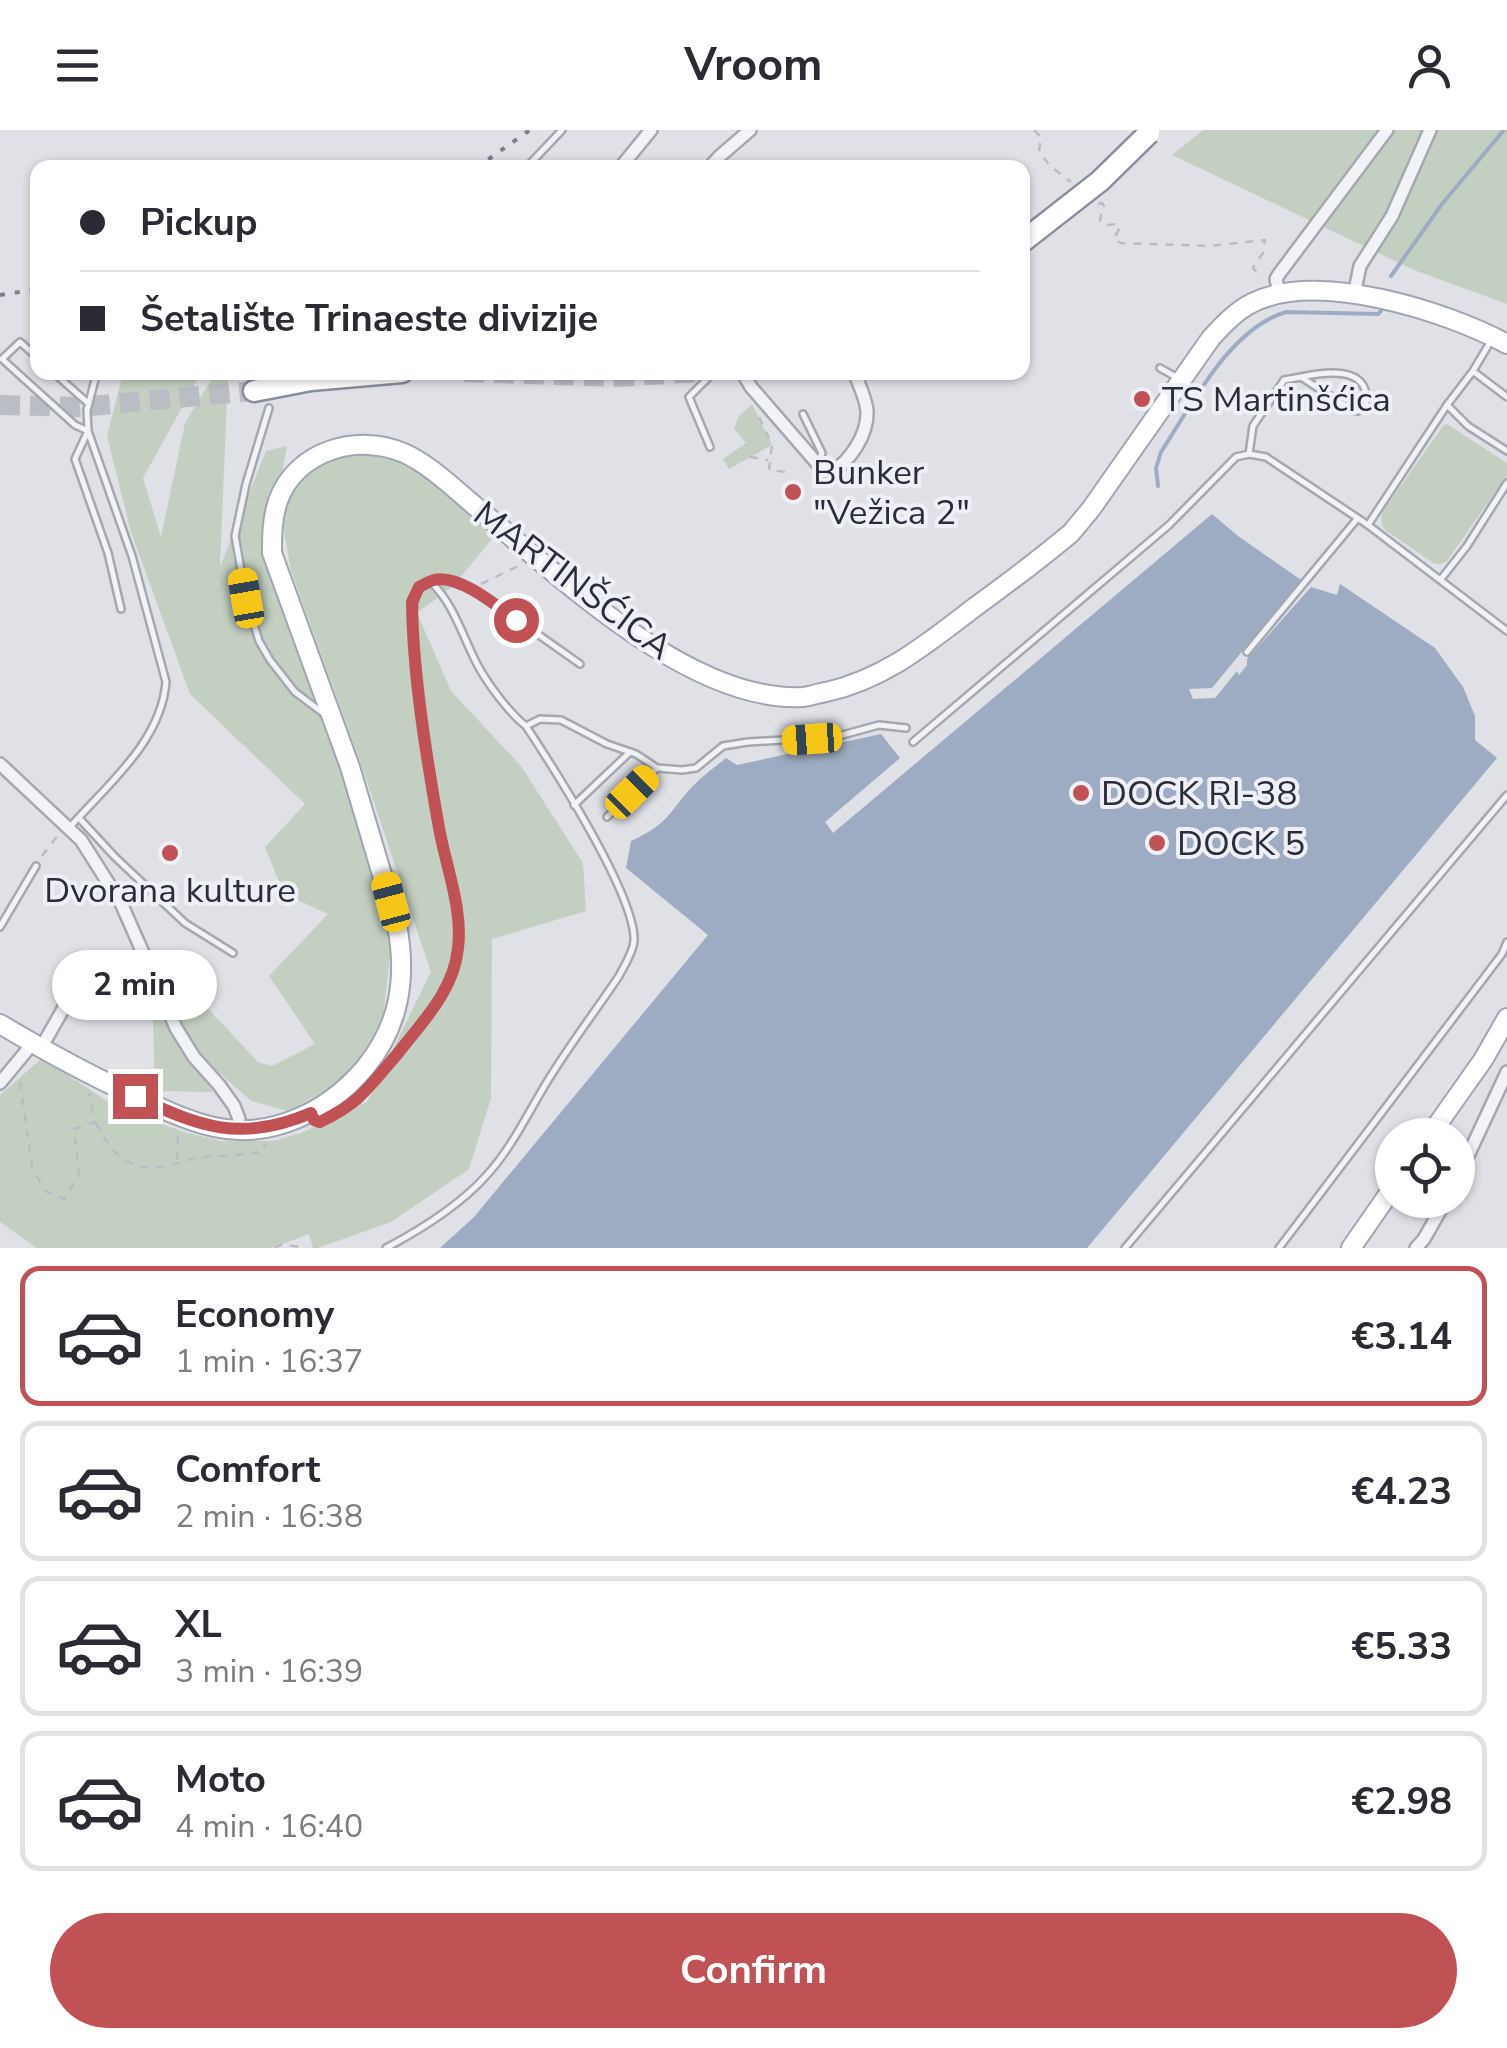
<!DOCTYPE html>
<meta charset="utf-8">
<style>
body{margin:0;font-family:"Nunito Sans",sans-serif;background:#f2f2f3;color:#2b2b33;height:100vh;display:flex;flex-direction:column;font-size:38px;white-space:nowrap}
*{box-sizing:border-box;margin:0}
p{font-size:32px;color:#7c7c81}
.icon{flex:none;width:55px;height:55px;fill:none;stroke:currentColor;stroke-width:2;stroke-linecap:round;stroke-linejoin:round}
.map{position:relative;height:1118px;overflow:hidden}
.details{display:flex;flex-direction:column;background:#fff;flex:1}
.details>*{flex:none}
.banner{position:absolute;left:30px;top:30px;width:1000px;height:220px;border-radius:20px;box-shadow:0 2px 8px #0004;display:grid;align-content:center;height:220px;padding:0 50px;background:#fff}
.tools{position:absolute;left:1375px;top:988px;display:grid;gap:20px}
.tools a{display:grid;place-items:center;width:100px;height:100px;border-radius:50%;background:#fff;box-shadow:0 2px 8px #0004;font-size:50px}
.end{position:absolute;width:45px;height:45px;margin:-22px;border:12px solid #c05154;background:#fff;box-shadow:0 0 0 5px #fff}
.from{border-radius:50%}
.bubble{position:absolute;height:70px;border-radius:35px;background:#fff;box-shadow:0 2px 8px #0004;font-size:32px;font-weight:700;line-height:70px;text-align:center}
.car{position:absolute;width:30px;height:60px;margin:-30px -15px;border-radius:12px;box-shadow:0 0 8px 2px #0007;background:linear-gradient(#f5c518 24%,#345 0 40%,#f5c518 0 76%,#345 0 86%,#f5c518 0)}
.banner b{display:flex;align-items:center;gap:35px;height:95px;font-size:38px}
.banner b+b{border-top:2px solid #e1e1e2}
.banner i{width:25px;height:25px;background:#2b2b33}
ul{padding:18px 0 0;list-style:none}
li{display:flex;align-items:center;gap:30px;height:140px;margin:0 20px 15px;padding:0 30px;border:5px solid #e1e1e2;border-radius:20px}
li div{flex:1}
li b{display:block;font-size:38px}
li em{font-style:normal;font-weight:700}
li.current{border-color:#c05154}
li>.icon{width:90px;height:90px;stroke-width:1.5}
.button{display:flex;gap:20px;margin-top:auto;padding:20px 50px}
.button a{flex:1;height:115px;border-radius:60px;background:#c05154;color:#fff;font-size:40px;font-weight:700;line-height:115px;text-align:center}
header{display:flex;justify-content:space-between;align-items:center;height:130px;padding:0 50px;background:#fff;font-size:45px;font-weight:700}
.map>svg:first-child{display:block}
</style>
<header><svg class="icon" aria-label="menu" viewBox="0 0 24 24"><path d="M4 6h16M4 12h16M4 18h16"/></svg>Vroom<svg class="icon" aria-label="person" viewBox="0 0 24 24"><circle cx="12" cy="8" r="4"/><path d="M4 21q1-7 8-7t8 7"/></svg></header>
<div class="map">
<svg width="1507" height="1118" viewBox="0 0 1507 1118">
<rect width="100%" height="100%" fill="#dfe1e7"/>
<g fill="#c3d0c1">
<polygon points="1203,0 1507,0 1507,174 1414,140 1172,25"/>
<polygon points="123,243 201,243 143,348 161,407 185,293 215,243 228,243 220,437 266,321 287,316 265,434 325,592 358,691 392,809 382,897 342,951 288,981 251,971 206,931 172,879 168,836 258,932 272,936 315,914 269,846 328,784 284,764 265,717 305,674 190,564 131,402 107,306"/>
<polygon points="752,274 772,315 729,339 723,329 746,313 734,298 739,286"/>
<path d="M1447,294L1507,333V345L1447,431L1441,434H1435L1385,400C1380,394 1381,389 1383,381L1443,296Z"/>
<polygon points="390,322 498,402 452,457 417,483 451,561 521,636 583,733 586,781 492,809 491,968 469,1039 391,1092 318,1118 313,1118 309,1104 272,1118 37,1118 0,1092 0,965 42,928 122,981 188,1003 221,1011 273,1011 301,1003 367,972 431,842 362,637 291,441 283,395 284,377 298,356 314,339 340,325"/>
<polygon points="152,858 179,910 213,962 155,961"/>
</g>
<path fill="#9eacc3" d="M1212,384L1238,406L1311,457L1337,465L1340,454L1435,518L1463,557L1475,586V610L1497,628L1087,1118H440L474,1087L708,805L626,738L631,711C667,694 666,687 690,659C700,648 714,638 726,628L737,635L881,604L900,628L825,692L833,703Z"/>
<polygon fill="#dfe1e7" points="1301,450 1311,457 1247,529 1247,535 1239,545 1237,541 1215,568 1193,569 1189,559 1212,558"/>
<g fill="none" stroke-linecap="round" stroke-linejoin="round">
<g stroke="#9eacc3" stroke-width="4">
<polyline points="1391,146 1442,74 1504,0"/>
<path d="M1158,356L1156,338L1161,322C1192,275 1229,199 1286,182L1378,184L1381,181"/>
</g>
<g stroke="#bbbdc5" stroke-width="20" stroke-dasharray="20 10" stroke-linecap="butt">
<polyline points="464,242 616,247 701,242"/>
<polyline points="0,275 79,277 254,261"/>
</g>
<g stroke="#a5a8b0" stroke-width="10">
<g id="lane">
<polyline points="526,38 562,0"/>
<polyline points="38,228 20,212 2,229 75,295 88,301 75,329 108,423 121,479"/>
<polyline points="1160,238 1176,247"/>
<polyline points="53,242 89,274"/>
<polyline points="1474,242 1507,267"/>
<polyline points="1447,275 1468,296 1507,321"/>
<polyline points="269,278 246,354 235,406 246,468 259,511 270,530 295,562 323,583"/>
<polyline points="803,284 822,323 819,331"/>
<polyline points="710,317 689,267 714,242"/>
<path d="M1249,324L1253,296L1284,250L1301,247L1352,280L1358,281L1366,273C1370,235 1324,242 1301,247"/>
<polyline points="1368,395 1447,275 1473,241 1492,209"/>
<polyline points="1441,449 1467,416 1507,353"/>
<polyline points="1247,522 1357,389"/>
<polyline points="526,596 540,589 561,590 607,614 636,624 657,638 682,640 696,638 723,616 748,612 835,607 879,595 906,598"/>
<polyline points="913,612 1169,395 1236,327 1249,324 1266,327 1368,395 1507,501"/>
<polyline points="574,675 630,622"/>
<polyline points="607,687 657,638"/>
<polyline points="79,688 115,727 185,793 233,823"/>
<path d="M69,698C107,655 161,612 166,552L132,426L88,301L87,280L97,242"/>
<polyline points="0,797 36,736"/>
<path d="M312,986L320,992C358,973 382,943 408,910C427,886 448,863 456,833C467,789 447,741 439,698C430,645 423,592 417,539C415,512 407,483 419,457L436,449L455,451L485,467L580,534"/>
<path d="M386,1118C422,1099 459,1076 486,1046C509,1021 524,991 541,962C564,922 593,885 619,846C624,836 633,823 634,811C636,766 553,637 526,596C509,583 487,553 477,534C462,505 454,474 430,451"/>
<polyline points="1125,1118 1507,665"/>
<polyline points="1279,1118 1502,824 1507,812"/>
</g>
</g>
<g stroke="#a5a8b0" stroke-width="16">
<g id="street">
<polyline points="620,38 651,0"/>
<polyline points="709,38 720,26 750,0"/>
<polyline points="1279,163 1276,149 1279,144 1387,0"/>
<polyline points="1354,165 1360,136 1392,86 1430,0"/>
<path d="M742,242L751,257L822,339L832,342C851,330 868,304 867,281C866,268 859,255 854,242"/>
<polyline points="0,634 81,710 121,773 176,898 194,927 219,955 234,976 239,989 239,1000"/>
<polyline points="41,918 74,860"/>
<polyline points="0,953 33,913"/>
<polyline points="1458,1047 1507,942"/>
<polyline points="1416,1118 1424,1109 1446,1070"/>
</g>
</g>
<g stroke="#a0a5b1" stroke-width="22">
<g id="primary">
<path d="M0,894C42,919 85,943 129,963C156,976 184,990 214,997C271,1010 328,981 364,939C400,896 407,848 397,795L350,637L272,423C272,405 272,389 278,371C296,320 358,303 404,323C431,335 460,364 482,382C564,450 692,573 803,567C811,566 819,563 826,562C885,549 928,513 975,477C1008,453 1040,429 1071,403L1091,379L1211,208C1223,195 1236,181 1252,173C1317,140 1446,181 1507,214"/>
<polyline points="1430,1005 1483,930 1507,888"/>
<polyline points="1351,1118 1392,1059"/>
</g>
</g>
<g stroke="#888e9c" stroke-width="25">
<polyline id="highway" points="254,261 311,250 402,242"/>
</g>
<g stroke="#babcc2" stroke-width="2.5" stroke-dasharray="8 8" stroke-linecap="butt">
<polyline points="1034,0 1041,7 1039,21 1050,36 1071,52"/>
<polyline points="1098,74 1102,73 1104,76 1100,89 1101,93 1106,95 1117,94 1120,97 1114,109 1121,113 1209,116 1265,110 1263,123 1253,138 1262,148"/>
<polyline points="759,287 772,315 769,340 787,342"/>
<polyline points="750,327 768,330"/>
<polyline points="481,454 518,436"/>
<polyline points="42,726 58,705"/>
<polyline points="20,952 32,1037 45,1061 64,1069 79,1045 74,999 95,992 89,963"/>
<path d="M96,993C112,1023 128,1043 165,1036C176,1034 186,1030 197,1028C218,1025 240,1026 261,1022L266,1014"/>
<polyline points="177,1030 178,1003"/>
<polyline points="275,1118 280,1115 304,1117"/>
</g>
<use href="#lane" stroke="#f2f3f6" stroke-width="5"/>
<use href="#street" stroke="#f2f3f6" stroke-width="11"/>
<use href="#primary" stroke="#fff" stroke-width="18"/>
<use href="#highway" stroke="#fff" stroke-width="20"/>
<g stroke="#7a808f" stroke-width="4" stroke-dasharray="5 10" stroke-linecap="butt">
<polyline points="476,38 530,0"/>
<polyline points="0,165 38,159"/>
</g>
<g stroke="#888e9c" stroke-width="25" stroke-linecap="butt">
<polyline id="highway-bridge" points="1022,112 1100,51 1149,3"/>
</g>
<use href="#highway-bridge" stroke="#fff" stroke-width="20"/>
</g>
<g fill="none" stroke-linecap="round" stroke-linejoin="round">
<path stroke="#c05154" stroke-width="12" d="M135,966C199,997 241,1013 311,983L314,990L320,992C334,985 347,978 358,968C373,954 386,937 399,922C424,890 454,860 458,818C463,779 446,737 439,698C426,624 413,547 412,472L419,457C421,456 432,450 434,450C459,444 497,476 516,490"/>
</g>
<g fill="#c05154" stroke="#eff0f5" stroke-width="4">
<circle cx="1142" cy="269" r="10"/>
<circle cx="793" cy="362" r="10"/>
<circle cx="1081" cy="663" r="10"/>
<circle cx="1157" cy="713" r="10"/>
<circle cx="170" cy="723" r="10"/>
</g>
<g text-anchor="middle" stroke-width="8" stroke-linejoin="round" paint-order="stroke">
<g font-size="35" fill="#2a2e3c" stroke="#eff0f5" text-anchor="start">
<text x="1162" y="281">TS Martinšćica</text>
<text x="813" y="354">Bunker<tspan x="813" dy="40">"Vežica 2"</tspan></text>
<text x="1101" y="675">DOCK RI-38</text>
<text x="1177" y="725">DOCK 5</text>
<text x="170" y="772" text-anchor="middle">Dvorana kulture</text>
</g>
<g font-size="35" fill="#2a2e3c" stroke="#eff0f5">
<text transform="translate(573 450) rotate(37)" y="12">MARTINŠĆICA</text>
</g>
</g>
</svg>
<div class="tools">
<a><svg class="icon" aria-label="locate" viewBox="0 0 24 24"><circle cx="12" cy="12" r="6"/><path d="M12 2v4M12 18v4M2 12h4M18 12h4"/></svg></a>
</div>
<i class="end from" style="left:516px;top:490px"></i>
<i class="end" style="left:135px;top:966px"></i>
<div class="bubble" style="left:52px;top:820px;width:165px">2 min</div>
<i class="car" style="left:246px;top:468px;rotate:350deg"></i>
<i class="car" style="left:812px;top:609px;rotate:266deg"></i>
<i class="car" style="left:632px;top:662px;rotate:45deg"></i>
<i class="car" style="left:391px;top:772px;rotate:345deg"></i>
<div class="banner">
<b><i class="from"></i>Pickup</b>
<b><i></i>Šetalište Trinaeste divizije</b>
</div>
</div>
<section class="details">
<ul>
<li class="current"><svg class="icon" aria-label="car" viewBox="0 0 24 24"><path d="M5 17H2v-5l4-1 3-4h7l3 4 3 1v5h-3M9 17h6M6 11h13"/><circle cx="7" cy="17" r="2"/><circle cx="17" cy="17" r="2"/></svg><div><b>Economy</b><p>1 min · 16:37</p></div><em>€3.14</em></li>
<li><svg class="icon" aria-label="car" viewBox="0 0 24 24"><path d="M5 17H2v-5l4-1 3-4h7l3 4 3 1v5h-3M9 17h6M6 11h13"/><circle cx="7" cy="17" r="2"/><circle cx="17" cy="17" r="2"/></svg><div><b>Comfort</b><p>2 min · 16:38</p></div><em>€4.23</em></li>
<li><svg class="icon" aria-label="car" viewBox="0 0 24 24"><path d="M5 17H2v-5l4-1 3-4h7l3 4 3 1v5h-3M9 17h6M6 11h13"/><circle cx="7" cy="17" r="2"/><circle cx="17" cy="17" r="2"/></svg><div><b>XL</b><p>3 min · 16:39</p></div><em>€5.33</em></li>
<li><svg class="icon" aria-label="car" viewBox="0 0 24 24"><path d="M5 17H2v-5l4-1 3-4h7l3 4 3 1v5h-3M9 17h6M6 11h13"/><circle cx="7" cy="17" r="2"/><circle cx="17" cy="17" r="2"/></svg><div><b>Moto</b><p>4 min · 16:40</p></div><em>€2.98</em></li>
</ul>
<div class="button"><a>Confirm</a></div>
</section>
